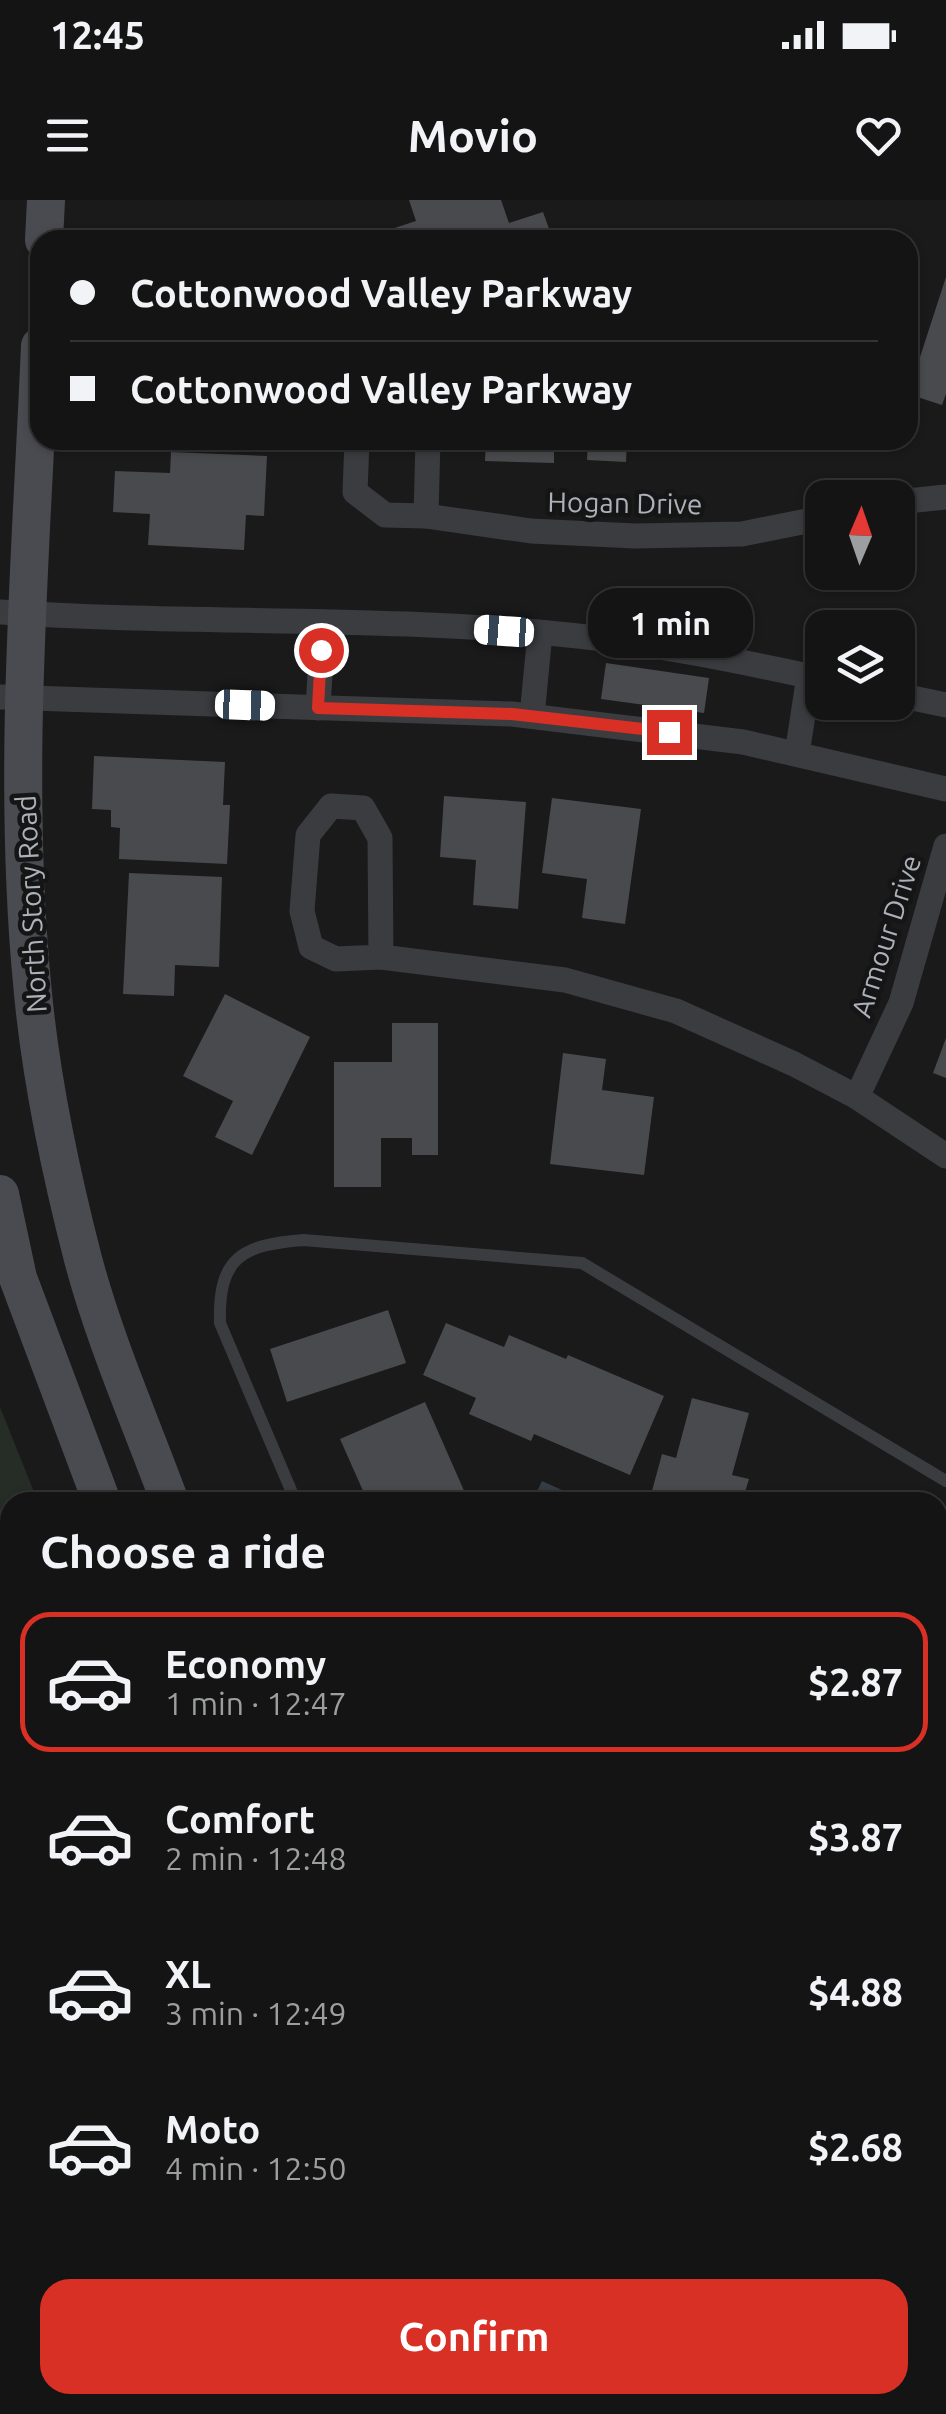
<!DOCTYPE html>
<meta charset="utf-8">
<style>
body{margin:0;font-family:Ubuntu,sans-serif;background:#1d1d1d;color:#f1f3f6;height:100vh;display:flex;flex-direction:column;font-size:38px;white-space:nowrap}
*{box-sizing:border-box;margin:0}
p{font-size:32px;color:#9d9ea0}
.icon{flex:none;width:55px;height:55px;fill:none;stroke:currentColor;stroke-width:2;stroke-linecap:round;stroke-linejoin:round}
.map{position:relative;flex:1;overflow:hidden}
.sheet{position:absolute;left:0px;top:1292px;width:948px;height:922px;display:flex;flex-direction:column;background:#141414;border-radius:30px 30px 0 0;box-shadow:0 2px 8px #0004,0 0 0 2px #333334}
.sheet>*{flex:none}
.guide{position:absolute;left:30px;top:30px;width:888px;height:220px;border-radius:30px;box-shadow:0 2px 8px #0004,0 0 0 2px #333334;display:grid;align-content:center;height:220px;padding:0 40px;background:#141414}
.needle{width:65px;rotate:2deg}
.tools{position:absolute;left:805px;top:280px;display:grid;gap:20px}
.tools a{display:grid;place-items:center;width:110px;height:110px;border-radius:20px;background:#141414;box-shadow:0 2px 8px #0004,0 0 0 2px #333334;font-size:50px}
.end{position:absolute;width:45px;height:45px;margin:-22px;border:12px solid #d93025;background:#fff;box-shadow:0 0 0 5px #fff}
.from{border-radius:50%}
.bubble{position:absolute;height:70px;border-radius:30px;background:#141414;box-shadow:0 2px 8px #0004,0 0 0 2px #333334;font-size:32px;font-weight:600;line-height:70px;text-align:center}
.car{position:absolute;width:30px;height:60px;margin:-30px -15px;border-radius:12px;box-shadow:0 0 8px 2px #0007;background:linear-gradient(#fff 24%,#345 0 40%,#fff 0 76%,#345 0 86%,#fff 0)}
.guide b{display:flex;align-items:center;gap:35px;height:95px;font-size:38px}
.guide b+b{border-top:2px solid #333334}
.guide i{width:25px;height:25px;background:#f1f3f6}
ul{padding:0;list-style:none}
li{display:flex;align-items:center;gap:30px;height:140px;margin:0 20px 15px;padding:0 20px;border:5px solid transparent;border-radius:30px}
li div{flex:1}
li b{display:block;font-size:38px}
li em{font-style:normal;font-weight:600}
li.on{border-color:#d93025}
li>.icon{width:90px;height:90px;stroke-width:1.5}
h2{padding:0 40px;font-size:45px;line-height:120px}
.button{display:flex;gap:20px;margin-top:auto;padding:20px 40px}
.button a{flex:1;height:115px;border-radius:30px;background:#d93025;color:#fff;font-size:40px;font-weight:600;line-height:115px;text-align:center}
.status{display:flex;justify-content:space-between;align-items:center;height:70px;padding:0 50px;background:#141414;direction:ltr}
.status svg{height:28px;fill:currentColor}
header{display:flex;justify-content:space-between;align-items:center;height:130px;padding:0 40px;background:#141414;font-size:45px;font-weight:600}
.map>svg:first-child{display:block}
</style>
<div class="status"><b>12:45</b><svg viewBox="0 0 49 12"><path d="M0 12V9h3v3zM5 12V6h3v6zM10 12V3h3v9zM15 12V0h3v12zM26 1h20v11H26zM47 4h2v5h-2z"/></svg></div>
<header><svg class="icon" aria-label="menu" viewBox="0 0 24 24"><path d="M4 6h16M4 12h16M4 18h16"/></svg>Movio<svg class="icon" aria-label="heart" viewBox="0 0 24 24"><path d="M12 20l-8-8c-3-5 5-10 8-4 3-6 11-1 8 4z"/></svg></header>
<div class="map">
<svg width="946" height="2214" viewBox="0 0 946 2214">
<rect width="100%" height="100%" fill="#1a1a1b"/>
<polygon fill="#262d27" points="0,1207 38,1302 10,1302 10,2205 397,2205 400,2214 0,2214"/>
<g fill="#353c43">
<polygon points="542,1281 584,1300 583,1302 532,1302"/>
<polygon points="61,2205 283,2205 276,2214 93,2214"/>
</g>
<g fill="#494a4d">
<polygon points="409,0 501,0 509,23 543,12 553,40 378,40 376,34 416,21"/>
<polygon points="813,29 859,30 859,40 813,40"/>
<rect x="908" y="63" width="12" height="62"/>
<polygon points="946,77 946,194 942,205 908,194"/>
<polygon points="486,240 554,240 554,263 485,261"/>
<polygon points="588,240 627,240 626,262 587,260"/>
<polygon points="171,252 267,256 264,316 246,315 244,350 148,345 150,314 113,312 115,271 170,273"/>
<polygon points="606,463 709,478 704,513 601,499"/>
<polygon points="94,556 225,562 223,605 230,605 227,664 119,659 120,628 111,627 111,610 92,609"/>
<polygon points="444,596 526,602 518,709 473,705 476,660 440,657"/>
<polygon points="552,598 641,609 625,724 582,718 587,679 542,673"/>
<polygon points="129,673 222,677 219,767 175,765 174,796 123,794"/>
<polygon points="225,794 310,837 252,955 215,937 233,901 183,876"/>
<polygon points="392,823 438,823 438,955 412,955 412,938 381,938 381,987 334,987 334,862 392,862"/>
<polygon points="946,838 946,878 933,873"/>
<polygon points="563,853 606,859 602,890 654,897 644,975 550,964"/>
<polygon points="388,1110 406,1163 287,1202 270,1149"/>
<polygon points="446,1123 504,1147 509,1135 566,1159 568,1155 664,1196 630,1275 534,1234 531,1241 469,1214 476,1198 423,1175"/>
<polygon points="692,1198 749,1213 732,1275 749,1279 742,1302 649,1302 662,1254 676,1258"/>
<polygon points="425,1202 469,1302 368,1302 340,1239"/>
<polygon points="945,1534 946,1534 946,1604 938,1601 938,1558"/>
<polygon points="938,1637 946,1640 946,1700 938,1697"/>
<polygon points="734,2205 837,2205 841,2214 737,2214"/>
</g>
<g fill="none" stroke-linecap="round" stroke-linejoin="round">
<g stroke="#3b3c40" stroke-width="12">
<path d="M296,1302L220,1123C218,1057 242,1045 303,1040L582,1063L946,1281"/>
<polyline points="0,1420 10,1444"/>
<polyline points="938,1825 946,1838"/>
<polyline points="651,2205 655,2214"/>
</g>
<g stroke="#3b3c40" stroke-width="25">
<polyline points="357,240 355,292 385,315 426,316 531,331 635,336 742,334 822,318"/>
<polyline points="898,302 946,297"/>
<polyline points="426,316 428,240"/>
<path d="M0,412C189,425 380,415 568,435C653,443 739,461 822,479"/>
<polyline points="898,495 946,505"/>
<polyline points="0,497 512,514 743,542 946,589"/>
<polyline points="318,508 323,422"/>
<polyline points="532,516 540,433"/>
<polyline points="797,554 809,476"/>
<polyline points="381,757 380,638 363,608 331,606 308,635 302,711 311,747 336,759 381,757 565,780 676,811 794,864 857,897 946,956"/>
<polyline points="857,897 901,803 946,646"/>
</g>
<g stroke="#494b50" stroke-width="38">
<polyline points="44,40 46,0"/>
<path d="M40,146C31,357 12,572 32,783C40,875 60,970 83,1059C105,1142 141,1223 170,1302"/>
<polyline points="0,994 18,1078 102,1302"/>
<polyline points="456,2205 459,2214"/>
<polyline points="527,2205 530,2214"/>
</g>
</g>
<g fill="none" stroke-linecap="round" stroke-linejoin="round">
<polyline stroke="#d93025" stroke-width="12" points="321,450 318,508 512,514 669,532"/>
</g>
<g text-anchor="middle" stroke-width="9" stroke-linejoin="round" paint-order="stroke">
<g font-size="28" fill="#adb1b9" stroke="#151516">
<text transform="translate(625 303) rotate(1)" y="10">Hogan Drive</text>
<text transform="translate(31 704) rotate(-93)" y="10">North Story Road</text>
<text transform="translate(886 736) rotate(-72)" y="10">Armour Drive</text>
</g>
</g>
</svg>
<div class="tools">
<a><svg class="needle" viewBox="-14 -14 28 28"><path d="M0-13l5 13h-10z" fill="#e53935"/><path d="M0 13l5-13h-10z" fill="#9d9ea0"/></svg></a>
<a><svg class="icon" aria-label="layers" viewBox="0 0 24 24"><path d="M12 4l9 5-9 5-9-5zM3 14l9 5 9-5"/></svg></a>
</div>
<i class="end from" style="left:321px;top:450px"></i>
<i class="end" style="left:669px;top:532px"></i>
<div class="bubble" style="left:588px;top:388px;width:165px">1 min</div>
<i class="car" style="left:504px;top:431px;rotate:274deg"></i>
<i class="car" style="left:245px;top:505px;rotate:92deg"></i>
<div class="guide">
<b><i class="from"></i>Cottonwood Valley Parkway</b>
<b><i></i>Cottonwood Valley Parkway</b>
</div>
<section class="sheet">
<h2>Choose a ride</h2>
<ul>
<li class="on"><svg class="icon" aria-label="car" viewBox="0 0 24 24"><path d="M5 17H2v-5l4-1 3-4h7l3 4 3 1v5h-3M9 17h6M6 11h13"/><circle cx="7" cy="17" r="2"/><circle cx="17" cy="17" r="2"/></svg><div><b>Economy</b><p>1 min · 12:47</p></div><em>$2.87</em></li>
<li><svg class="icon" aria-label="car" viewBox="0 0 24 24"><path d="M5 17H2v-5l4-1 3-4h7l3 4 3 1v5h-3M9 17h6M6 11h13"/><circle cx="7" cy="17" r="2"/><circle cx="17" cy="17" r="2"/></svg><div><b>Comfort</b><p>2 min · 12:48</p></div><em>$3.87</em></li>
<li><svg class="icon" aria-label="car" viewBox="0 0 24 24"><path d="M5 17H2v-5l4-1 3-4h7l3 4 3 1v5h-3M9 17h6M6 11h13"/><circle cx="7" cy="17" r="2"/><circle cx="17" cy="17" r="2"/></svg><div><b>XL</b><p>3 min · 12:49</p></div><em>$4.88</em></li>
<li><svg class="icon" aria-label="car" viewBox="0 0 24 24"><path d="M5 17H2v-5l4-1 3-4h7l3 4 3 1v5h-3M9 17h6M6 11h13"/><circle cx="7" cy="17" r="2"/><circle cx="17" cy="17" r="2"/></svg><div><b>Moto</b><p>4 min · 12:50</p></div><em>$2.68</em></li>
</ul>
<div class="button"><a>Confirm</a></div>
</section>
</div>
